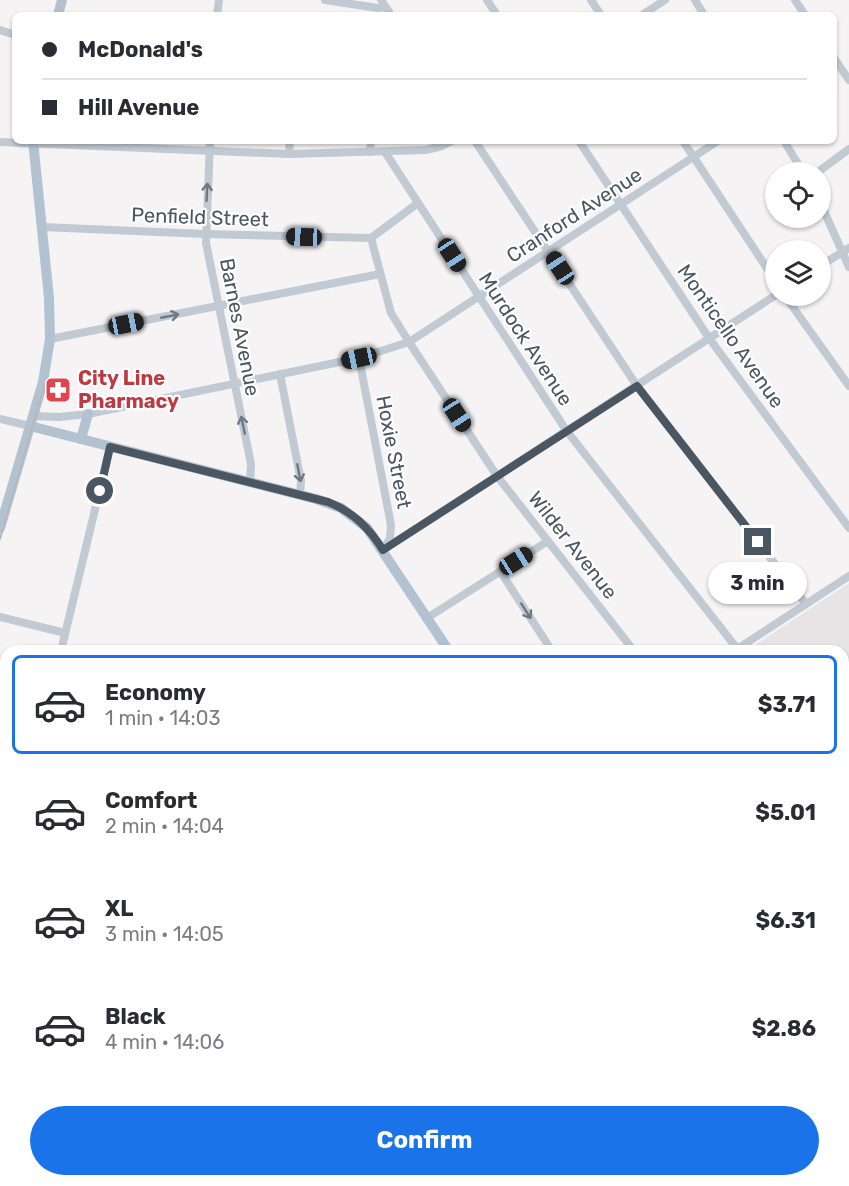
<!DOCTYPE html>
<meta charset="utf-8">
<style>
body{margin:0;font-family:Rubik,sans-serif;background:#f2f2f3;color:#2b2b33;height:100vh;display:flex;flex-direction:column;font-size:22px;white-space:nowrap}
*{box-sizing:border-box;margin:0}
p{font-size:20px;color:#7c7c81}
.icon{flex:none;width:33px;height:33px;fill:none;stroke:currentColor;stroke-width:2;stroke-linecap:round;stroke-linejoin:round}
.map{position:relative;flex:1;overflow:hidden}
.drawer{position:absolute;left:0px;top:645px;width:849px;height:542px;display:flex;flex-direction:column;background:#fff;border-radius:18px 18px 0 0;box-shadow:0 2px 4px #0004}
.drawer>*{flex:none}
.banner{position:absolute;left:12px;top:12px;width:825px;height:132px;border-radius:9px;box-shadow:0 2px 4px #0004;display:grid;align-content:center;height:132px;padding:0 30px;background:#fff}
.fabs{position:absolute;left:765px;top:162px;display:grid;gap:12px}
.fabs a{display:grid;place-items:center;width:66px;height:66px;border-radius:50%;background:#fff;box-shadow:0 2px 4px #0004;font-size:30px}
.end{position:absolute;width:27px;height:27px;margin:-14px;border:8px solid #4a5661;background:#fff;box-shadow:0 0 0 3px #fff}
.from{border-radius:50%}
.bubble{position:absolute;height:42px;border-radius:21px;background:#fff;box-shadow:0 2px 4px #0004;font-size:20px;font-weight:700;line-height:42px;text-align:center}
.car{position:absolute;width:18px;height:36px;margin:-18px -9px;border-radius:8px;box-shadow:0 0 4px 2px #0007;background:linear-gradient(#222 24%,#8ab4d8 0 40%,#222 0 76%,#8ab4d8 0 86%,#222 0)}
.banner b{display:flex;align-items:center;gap:21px;height:57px;font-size:22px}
.banner b+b{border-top:2px solid #e1e1e2}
.banner i{width:15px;height:15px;background:#2b2b33}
ul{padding:10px 0 0;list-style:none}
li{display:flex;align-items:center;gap:18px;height:99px;margin:0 12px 9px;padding:0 18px;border:3px solid transparent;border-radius:9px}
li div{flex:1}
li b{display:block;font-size:22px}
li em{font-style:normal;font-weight:700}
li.current{border-color:#1a73e8}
li>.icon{width:54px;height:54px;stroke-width:1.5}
.cta{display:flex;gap:12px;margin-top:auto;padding:12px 30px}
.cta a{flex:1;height:69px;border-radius:36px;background:#1a73e8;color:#fff;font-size:24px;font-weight:700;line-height:69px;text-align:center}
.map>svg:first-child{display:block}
</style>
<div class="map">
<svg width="849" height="1186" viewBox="0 0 849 1186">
<rect width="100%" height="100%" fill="#f5f3f3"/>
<g fill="#e6e4e5">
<polygon points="849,583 849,813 843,803 843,651 746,651"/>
<polygon points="612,1181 686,1181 690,1186 616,1186"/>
</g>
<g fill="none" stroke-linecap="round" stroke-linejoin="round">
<g stroke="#c1cad2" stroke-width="8">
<polyline points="325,0 378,8 385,7"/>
<polyline points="381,0 391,15"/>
<polyline points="487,0 497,15"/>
<polyline points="591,0 601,15"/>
<polyline points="695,0 704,15"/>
<polyline points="795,0 805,15"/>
<polyline points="217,15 219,0"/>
<polyline points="642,15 665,0"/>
<polyline points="0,30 15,35"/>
<polyline points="834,58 849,80"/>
<polyline points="210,141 206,243 251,464 250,483"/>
<polyline points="475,141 637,386 806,604"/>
<polyline points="579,141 709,338 849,528"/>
<polyline points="683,141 776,282"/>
<polyline points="784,141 803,172"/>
<polyline points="0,142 289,154 426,150 442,146 452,141"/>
<polyline points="370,152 371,141"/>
<polyline points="385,152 566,430 739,651"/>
<polyline points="289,154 290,141"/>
<polyline points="818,172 849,149"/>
<polyline points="820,202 849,267"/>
<polyline points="42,227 205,234 371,238 418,203"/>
<polyline points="371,238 391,313 409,342 497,476 634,651"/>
<polyline points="820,266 849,248"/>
<polyline points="785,296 849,386"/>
<polyline points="50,339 380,274"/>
<polyline points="359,358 391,525 390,538 385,547"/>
<polyline points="280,374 301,481 300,495"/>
<polyline points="33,416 60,417 88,414 359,358 409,342 718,141"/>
<polyline points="0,419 30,426"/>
<polyline points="383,550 776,295"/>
<polyline points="500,571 552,651"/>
<polyline points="0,617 65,633"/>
<polyline points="427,618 548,541"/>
<polyline points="61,651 110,447"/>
<polyline points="734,651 849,576"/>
<polyline points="843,812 849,821"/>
<polyline points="0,897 6,873"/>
<polyline points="843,951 849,947"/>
<polyline points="843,961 849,970"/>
<polyline points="843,1063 849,1061"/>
<polyline points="843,1106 849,1115"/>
<polyline points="0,1107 6,1108"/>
<polyline points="843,1134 849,1130"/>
<polyline points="114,1180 118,1186"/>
<polyline points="211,1180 215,1186"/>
<polyline points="309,1180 313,1186"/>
<polyline points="407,1180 410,1186"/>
<polyline points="504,1180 508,1186"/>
<polyline points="600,1180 604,1186"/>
<polyline points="698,1180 701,1186"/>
<polyline points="12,1186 13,1180"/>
<polyline points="483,1186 492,1180"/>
<polyline points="762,1186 770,1180"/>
</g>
<g stroke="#b3c2d1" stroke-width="10">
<polyline points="58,15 62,0"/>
<polyline points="30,426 316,499 341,508 367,528 449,651"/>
<polyline points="81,439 88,414"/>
<polyline points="0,528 43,382 50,339 49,298 33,141"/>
<polyline points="795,1180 799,1186"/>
</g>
<polyline stroke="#b5b8bd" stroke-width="2" points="0,539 45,383"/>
</g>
<defs><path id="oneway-shaft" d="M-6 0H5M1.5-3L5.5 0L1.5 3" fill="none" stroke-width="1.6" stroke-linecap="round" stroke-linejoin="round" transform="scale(1.5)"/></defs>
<g stroke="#6e7983">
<use href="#oneway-shaft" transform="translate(207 192) rotate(-87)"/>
<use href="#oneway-shaft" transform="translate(170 316) rotate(-11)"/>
<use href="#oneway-shaft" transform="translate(243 425) rotate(-102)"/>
<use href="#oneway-shaft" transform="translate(299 473) rotate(79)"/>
<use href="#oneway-shaft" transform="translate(526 611) rotate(57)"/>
</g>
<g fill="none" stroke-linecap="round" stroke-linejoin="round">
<path stroke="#4a5661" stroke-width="8" d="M100,491L110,447L328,502C353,512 369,528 383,550L637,386L758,542"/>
</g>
<defs>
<g id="pharmacy-square" transform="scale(1.35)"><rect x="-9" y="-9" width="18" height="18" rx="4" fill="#e0444e" stroke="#fff"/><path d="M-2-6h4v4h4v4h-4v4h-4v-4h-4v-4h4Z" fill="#fff"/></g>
</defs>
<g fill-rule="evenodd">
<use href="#pharmacy-square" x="58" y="390"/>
</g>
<g text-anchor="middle" stroke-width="4.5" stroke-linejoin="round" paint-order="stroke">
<g font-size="20" fill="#4a5661" stroke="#fff">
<text transform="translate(574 215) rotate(-33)" y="7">Cranford Avenue</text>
<text transform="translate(200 217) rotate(2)" y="7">Penfield Street</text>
<text transform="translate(240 327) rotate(79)" y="7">Barnes Avenue</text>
<text transform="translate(731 336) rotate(55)" y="7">Monticello Avenue</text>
<text transform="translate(526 339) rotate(57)" y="7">Murdock Avenue</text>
<text transform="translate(394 452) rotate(79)" y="7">Hoxie Street</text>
<text transform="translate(573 545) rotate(52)" y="7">Wilder Avenue</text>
</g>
<g font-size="20" font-weight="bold" fill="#be3a42" stroke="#fff" text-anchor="start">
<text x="78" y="385">City Line<tspan x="78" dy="23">Pharmacy</tspan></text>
</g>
</g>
</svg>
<div class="fabs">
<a><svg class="icon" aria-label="locate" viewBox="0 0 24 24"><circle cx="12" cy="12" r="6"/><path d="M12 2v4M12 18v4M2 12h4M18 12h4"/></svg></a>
<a><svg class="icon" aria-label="layers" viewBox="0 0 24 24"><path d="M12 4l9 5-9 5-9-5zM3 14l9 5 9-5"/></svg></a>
</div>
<i class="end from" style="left:100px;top:491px"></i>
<i class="end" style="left:758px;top:542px"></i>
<div class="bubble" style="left:708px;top:562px;width:99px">3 min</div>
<i class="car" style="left:304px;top:237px;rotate:272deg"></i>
<i class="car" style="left:452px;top:255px;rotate:147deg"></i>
<i class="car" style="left:560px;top:268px;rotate:327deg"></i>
<i class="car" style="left:126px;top:324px;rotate:79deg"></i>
<i class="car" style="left:359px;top:358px;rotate:258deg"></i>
<i class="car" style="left:457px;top:415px;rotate:147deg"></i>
<i class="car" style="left:516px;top:561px;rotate:58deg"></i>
<div class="banner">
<b><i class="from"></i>McDonald's</b>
<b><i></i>Hill Avenue</b>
</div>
<section class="drawer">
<ul>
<li class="current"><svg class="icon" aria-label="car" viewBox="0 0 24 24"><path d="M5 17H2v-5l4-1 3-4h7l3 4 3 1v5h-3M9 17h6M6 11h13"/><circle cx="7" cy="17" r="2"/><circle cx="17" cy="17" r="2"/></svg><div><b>Economy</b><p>1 min · 14:03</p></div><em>$3.71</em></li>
<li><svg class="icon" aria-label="car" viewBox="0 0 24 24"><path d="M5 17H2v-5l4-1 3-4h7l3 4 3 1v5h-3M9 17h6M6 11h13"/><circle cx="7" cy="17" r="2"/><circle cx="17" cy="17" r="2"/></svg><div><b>Comfort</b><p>2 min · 14:04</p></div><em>$5.01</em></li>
<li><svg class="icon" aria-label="car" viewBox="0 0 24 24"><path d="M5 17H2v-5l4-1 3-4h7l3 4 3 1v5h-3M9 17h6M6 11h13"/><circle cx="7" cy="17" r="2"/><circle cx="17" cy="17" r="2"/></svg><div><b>XL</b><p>3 min · 14:05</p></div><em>$6.31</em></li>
<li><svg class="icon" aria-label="car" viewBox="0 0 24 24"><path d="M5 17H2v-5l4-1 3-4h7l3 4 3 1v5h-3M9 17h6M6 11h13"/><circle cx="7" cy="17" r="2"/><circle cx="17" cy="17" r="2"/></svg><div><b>Black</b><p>4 min · 14:06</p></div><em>$2.86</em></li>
</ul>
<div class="cta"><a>Confirm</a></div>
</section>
</div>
